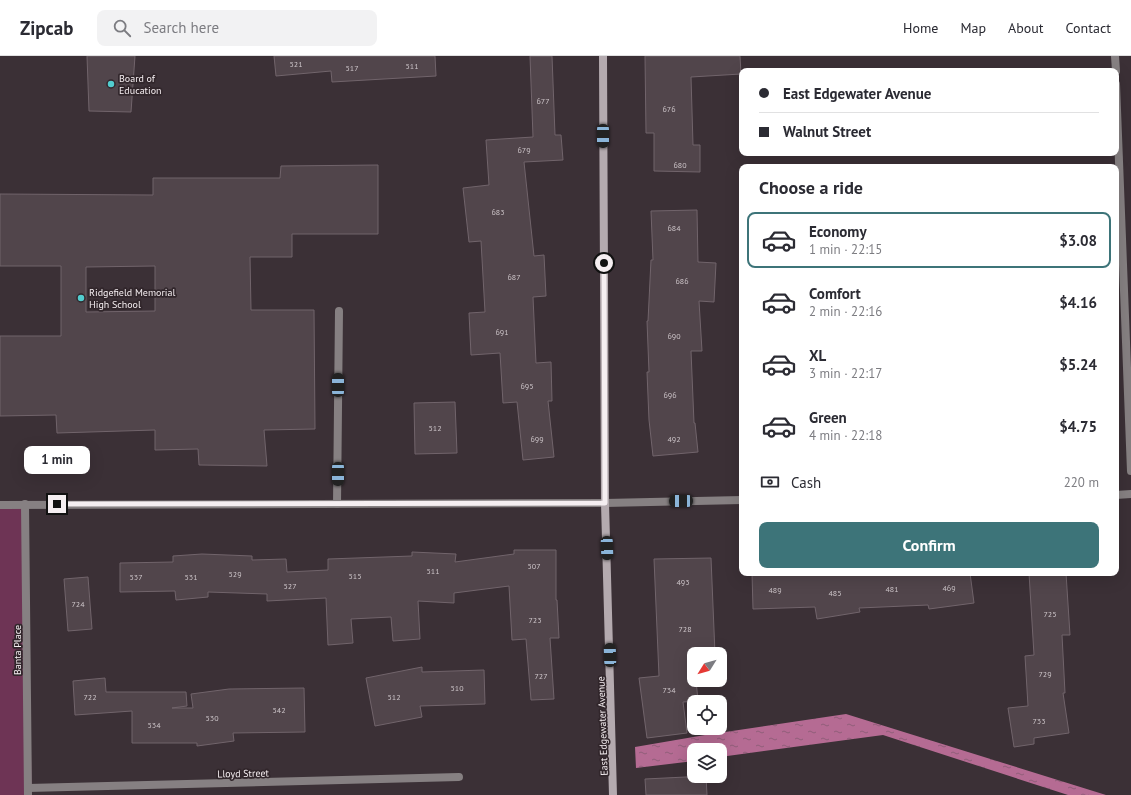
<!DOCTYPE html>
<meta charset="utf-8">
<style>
body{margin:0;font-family:"PT Sans",sans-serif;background:#f2f2f3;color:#2b2b33;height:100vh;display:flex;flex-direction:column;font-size:15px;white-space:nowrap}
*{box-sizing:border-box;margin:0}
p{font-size:13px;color:#7c7c81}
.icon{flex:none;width:22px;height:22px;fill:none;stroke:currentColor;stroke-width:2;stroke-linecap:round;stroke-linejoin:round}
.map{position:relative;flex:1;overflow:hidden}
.details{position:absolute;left:739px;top:108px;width:380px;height:412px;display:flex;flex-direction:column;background:#fff;border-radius:8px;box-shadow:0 4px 16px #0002}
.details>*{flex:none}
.top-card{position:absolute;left:739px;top:12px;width:380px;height:88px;border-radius:8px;box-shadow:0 4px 16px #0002;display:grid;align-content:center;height:88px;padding:0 20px;background:#fff}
.needle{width:26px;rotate:233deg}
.controls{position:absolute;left:687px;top:591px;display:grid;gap:8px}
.controls a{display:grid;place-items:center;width:40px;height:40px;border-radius:8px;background:#fff;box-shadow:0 4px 16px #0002;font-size:20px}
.end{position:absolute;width:18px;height:18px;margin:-9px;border:5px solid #f5eef1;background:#111;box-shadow:0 0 0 2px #111}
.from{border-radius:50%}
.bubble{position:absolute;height:28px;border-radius:8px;background:#fff;box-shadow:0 4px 16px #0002;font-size:13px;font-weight:700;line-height:28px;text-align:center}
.car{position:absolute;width:12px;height:24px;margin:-12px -6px;border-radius:5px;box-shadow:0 0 3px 1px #0007;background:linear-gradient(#222 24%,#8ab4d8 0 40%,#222 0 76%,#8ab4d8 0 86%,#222 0)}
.top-card b{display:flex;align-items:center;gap:14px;height:38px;font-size:15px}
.top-card b+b{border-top:1px solid #e1e1e2}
.top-card i{width:10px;height:10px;background:#2b2b33}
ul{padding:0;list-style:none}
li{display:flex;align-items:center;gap:12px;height:56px;margin:0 8px 6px;padding:0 12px;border:2px solid transparent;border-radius:8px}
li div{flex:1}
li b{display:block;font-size:15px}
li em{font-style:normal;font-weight:700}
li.current{border-color:#3d7479}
li>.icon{width:36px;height:36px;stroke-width:1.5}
h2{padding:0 20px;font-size:18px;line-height:48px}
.pay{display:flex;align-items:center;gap:10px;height:44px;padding:0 20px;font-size:15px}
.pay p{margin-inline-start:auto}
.button{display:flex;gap:8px;margin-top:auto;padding:8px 20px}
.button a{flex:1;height:46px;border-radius:8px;background:#3d7479;color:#fff;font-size:16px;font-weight:700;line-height:46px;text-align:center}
header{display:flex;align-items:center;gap:24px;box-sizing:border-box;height:56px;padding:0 20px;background:#fff;border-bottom:1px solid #e1e1e2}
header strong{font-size:19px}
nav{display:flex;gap:22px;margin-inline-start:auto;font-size:14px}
.search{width:280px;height:36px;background:#f2f2f3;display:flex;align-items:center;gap:10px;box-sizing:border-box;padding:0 14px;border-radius:8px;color:#7c7c81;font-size:15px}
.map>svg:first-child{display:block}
</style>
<header>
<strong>Zipcab</strong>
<div class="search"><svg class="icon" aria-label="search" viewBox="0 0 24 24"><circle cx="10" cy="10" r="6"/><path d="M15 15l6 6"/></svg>Search here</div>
<nav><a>Home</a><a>Map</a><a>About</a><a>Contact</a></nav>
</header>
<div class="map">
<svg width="1131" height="739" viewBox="0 0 1131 739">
<defs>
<pattern id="water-ripples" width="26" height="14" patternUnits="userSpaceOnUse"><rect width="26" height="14" fill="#b56b93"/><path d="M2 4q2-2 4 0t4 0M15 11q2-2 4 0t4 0" fill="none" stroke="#905e79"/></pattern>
</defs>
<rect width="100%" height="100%" fill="#3b3036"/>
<polygon fill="#6e3455" points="25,448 32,739 0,739 0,449"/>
<polygon fill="url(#water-ripples)" points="846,658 1106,739 1068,739 883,679 720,701 720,694 694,694 694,705 636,712 635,691 705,679"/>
<g fill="#51454b" stroke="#71646b" fill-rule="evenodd">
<polygon points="87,0 135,0 131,56 89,55"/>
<polygon points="274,0 435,0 436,20 332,26 331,15 276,20"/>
<polygon points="530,0 552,0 555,79 561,79 563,104 524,106 534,200 544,199 546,240 533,241 536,307 551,306 552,345 548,345 554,401 523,404 517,346 503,347 500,297 471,299 469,257 485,256 481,185 469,186 463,132 489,129 486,84 533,81"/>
<polygon points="645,0 740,0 741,18 691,21 693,89 700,89 700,116 654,115 654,77 646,77"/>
<path d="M378,109V178H292V201H250L251,254H314L315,373L264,374L267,410L199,409L198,393L155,394V374L57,377L56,359L0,360V280H61V210H0V138L153,139V122H280L281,110ZM155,210V255L86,256V211Z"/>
<polygon points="697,154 698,206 716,207 714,246 699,245 702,295 691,295 694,367 695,367 698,396 653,400 649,364 647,316 649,316 647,265 648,265 651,204 653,204 651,155"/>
<polygon points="455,346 457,397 415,398 414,347"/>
<polygon points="514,494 556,494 556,544 557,544 559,582 550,582 554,643 531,644 526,583 512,584 509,530 454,537 454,547 418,545 420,583 393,585 391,561 351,563 353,587 328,589 326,542 267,545 267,538 208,536 208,541 176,544 175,535 120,536 120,507 173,506 173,500 202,498 252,500 252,504 286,503 287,516 328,514 328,503 412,500 412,496 456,498 455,506 514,498"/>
<polygon points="711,502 715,598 693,598 694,624 696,624 698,645 683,646 687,677 647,682 639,622 659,620 654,503"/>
<polygon points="752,517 970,517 974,547 929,553 928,549 859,552 860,556 817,563 815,551 753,553"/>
<polygon points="1029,517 1066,517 1070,579 1062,579 1065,637 1063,637 1069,677 1034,682 1034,688 1014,691 1008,652 1028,650 1025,600 1034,599"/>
<polygon points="88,521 92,573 68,575 64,523"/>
<polygon points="422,611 422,616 484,614 485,648 420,650 422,661 375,670 366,622"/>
<polygon points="105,622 106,636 186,636 187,650 172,652 193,652 191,638 229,633 304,632 305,676 233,677 234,685 197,690 197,687 132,687 132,655 75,659 73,625"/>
<polygon points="706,720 707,739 646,739 645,723"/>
</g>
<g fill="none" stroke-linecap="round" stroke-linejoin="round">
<polyline stroke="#868082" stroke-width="8" points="337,448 339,255"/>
<g stroke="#868082" stroke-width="8">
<polyline points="1115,0 1116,15"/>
<polyline points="1116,28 1131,415"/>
<polyline points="1116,439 1131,438"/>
<polyline points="25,448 28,739"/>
<polyline points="0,449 605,447 742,444"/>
<polyline points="28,732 459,721"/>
</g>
<polyline stroke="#b4aaaf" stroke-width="8" points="603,0 605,447 613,739"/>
</g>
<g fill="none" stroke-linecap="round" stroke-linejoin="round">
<polyline stroke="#f5eef1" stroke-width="5" points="57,448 605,447 604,207"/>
</g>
<g fill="#52cdcf" stroke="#31262b" stroke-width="1.5">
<circle cx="111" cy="28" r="4"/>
<circle cx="81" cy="242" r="4"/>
</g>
<g text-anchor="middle" stroke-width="3.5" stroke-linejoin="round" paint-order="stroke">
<g font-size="8" fill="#ccc4c8">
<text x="296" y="11">521</text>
<text x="412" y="13">511</text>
<text x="352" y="15">517</text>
<text x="543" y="48">677</text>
<text x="669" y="56">676</text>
<text x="524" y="97">679</text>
<text x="680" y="112">680</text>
<text x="498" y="159">683</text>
<text x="674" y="175">684</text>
<text x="514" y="224">687</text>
<text x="682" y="228">686</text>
<text x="502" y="279">691</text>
<text x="674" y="283">690</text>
<text x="527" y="333">695</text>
<text x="670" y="342">696</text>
<text x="435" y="375">512</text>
<text x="537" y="386">699</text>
<text x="674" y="386">492</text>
<text x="534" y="513">507</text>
<text x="433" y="518">511</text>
<text x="235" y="521">529</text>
<text x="355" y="523">515</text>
<text x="136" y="524">537</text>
<text x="191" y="524">531</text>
<text x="683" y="529">493</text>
<text x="290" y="533">527</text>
<text x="949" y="535">469</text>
<text x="892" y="536">481</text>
<text x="775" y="537">489</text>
<text x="835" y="540">485</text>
<text x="78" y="551">724</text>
<text x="1050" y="561">725</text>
<text x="535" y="567">723</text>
<text x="685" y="576">728</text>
<text x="1045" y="621">729</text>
<text x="541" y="623">727</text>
<text x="457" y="635">510</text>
<text x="669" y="637">734</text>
<text x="90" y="644">722</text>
<text x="394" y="644">512</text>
<text x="279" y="657">542</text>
<text x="212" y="665">530</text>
<text x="1039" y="668">733</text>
<text x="154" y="672">534</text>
</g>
<g font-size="10" fill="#f5eef1" stroke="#31262b" text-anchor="start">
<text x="119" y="26">Board of<tspan x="119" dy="12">Education</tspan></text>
<text x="89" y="240">Ridgefield Memorial<tspan x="89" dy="12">High School</tspan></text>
</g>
<g font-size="10" fill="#f5eef1" stroke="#31262b">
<text transform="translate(17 594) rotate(-90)" y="4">Banta Place</text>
<text transform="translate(602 670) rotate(-92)" y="4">East Edgewater Avenue</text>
<text transform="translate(243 717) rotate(-1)" y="4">Lloyd Street</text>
</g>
</g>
</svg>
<div class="controls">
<a><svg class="needle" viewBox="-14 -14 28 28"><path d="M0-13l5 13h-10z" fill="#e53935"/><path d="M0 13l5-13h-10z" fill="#7c7c81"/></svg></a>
<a><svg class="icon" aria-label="locate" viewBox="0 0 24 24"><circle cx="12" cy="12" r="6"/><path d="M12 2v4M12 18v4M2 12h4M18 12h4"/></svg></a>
<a><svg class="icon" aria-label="layers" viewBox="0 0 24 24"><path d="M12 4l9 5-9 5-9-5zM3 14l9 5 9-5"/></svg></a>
</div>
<i class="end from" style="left:604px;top:207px"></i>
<i class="end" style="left:57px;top:448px"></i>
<div class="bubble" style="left:24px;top:390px;width:66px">1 min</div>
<i class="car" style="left:603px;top:80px;rotate:180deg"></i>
<i class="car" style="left:338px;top:329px;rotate:0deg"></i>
<i class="car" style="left:338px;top:418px;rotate:180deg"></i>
<i class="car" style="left:681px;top:445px;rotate:269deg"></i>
<i class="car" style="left:607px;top:492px;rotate:178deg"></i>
<i class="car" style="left:610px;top:599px;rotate:358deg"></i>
<div class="top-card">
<b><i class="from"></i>East Edgewater Avenue</b>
<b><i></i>Walnut Street</b>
</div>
<section class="details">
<h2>Choose a ride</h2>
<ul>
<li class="current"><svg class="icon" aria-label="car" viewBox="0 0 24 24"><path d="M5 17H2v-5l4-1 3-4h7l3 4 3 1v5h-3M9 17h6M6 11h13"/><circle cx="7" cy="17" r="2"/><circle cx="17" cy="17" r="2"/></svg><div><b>Economy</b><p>1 min · 22:15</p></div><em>$3.08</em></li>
<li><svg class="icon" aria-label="car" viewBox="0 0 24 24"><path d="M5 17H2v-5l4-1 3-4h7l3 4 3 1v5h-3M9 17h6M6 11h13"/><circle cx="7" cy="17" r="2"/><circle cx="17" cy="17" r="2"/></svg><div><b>Comfort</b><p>2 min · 22:16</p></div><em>$4.16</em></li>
<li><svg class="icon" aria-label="car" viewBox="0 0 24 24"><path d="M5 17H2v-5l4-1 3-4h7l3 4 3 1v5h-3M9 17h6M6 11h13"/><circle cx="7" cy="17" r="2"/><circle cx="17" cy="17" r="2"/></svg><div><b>XL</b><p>3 min · 22:17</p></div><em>$5.24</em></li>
<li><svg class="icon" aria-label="car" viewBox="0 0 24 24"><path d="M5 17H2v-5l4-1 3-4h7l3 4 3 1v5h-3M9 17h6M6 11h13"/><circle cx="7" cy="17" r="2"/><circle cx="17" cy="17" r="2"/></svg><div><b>Green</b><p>4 min · 22:18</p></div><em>$4.75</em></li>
</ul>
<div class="pay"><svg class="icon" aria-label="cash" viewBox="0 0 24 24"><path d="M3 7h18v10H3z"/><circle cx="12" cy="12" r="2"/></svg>Cash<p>220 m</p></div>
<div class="button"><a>Confirm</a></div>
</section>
</div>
